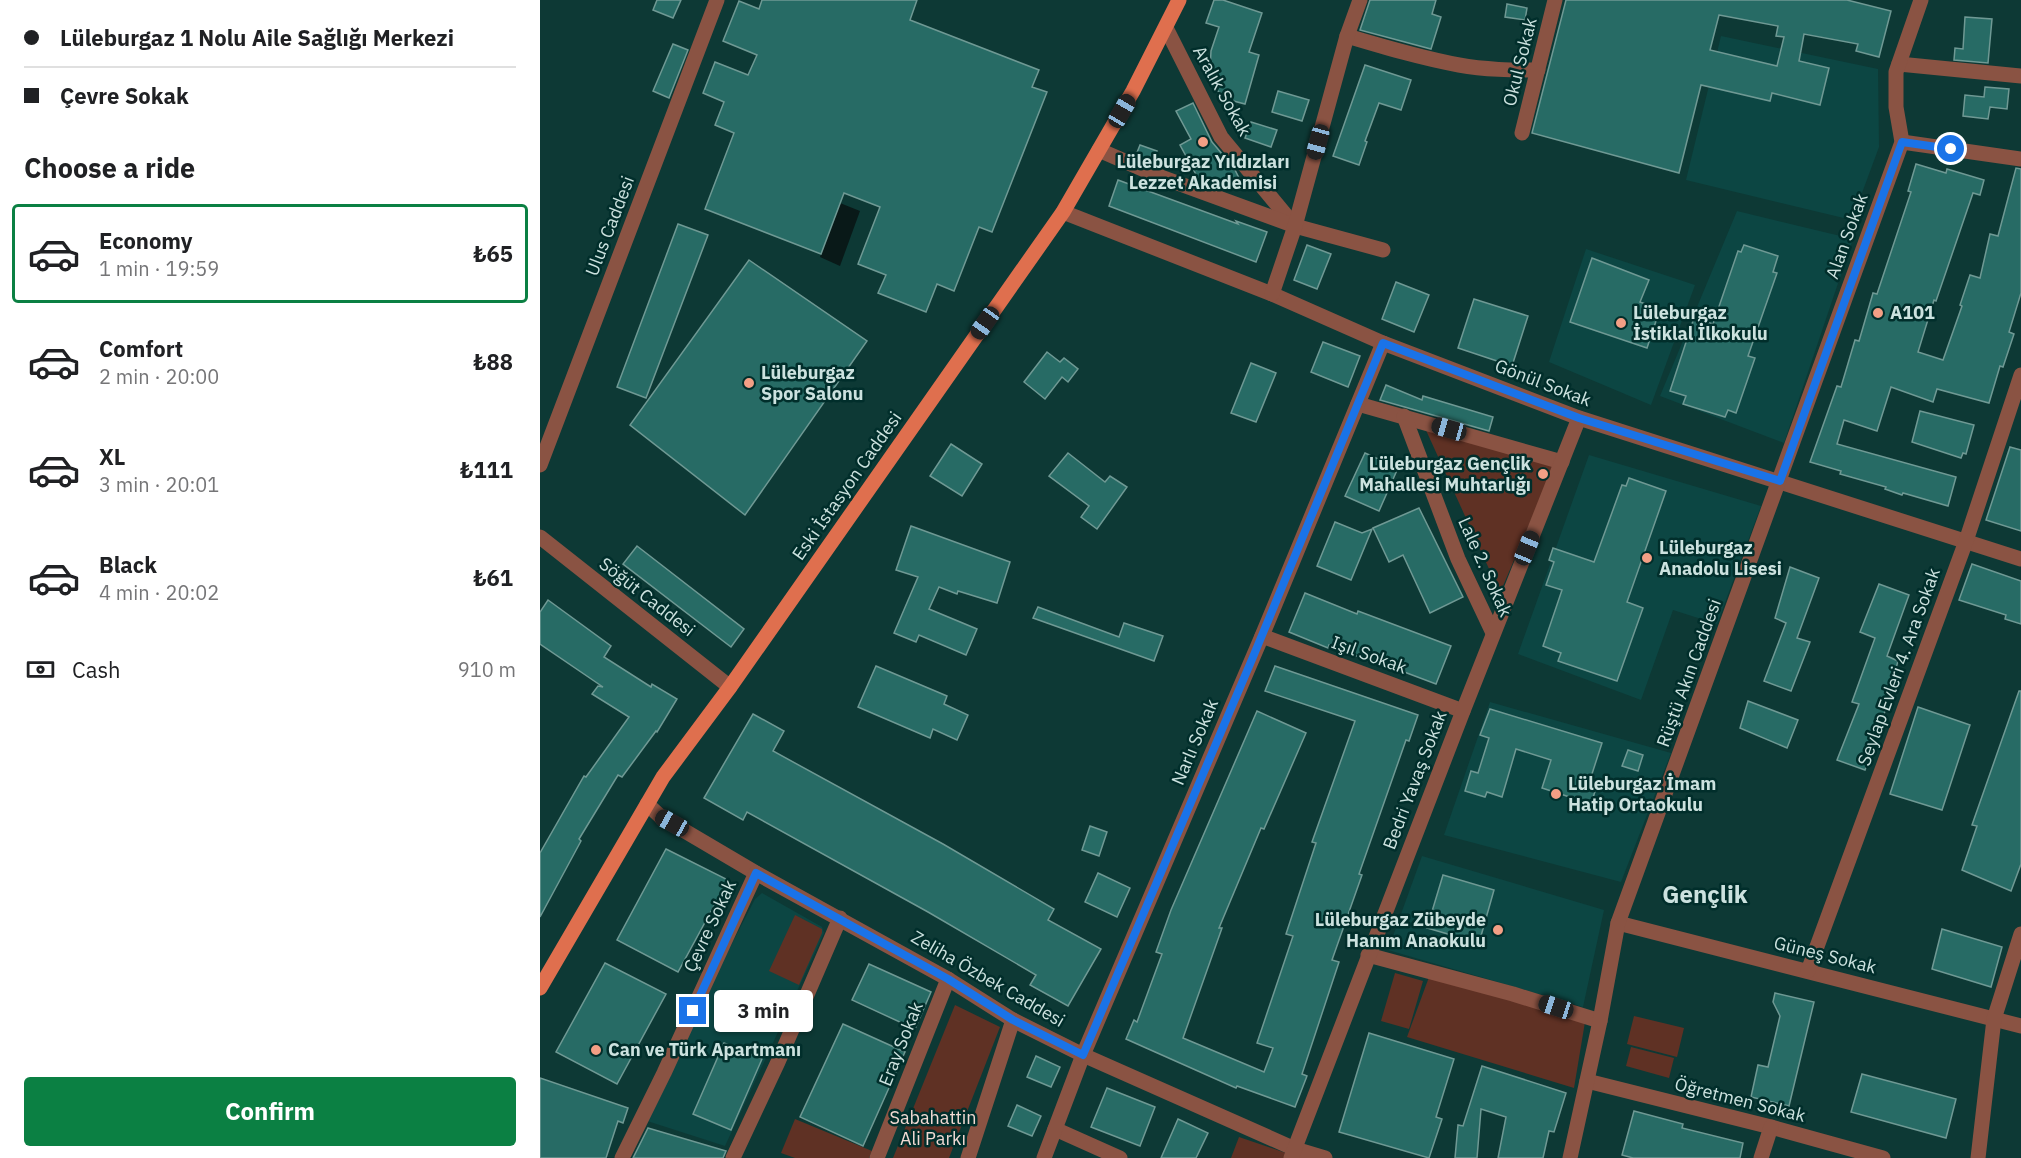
<!DOCTYPE html>
<meta charset="utf-8">
<style>
body{margin:0;font-family:"IBM Plex Sans",sans-serif;background:#f2f2f2;color:#202124;height:100vh;display:flex;flex-direction:column;font-size:22px;white-space:nowrap}
*{box-sizing:border-box;margin:0}
p{font-size:20px;color:#757577}
.icon{flex:none;width:33px;height:33px;fill:none;stroke:currentColor;stroke-width:2;stroke-linecap:round;stroke-linejoin:round}
.map{position:relative;flex:1;overflow:hidden}
.sheet{display:flex;flex-direction:column;background:#fff;width:540px}
.sheet>*{flex:none}
.hud{display:grid;align-content:center;height:132px;padding:0 24px;background:#fff}
.end{position:absolute;width:27px;height:27px;margin:-14px;border:8px solid #1a73e8;background:#fff;box-shadow:0 0 0 3px #fff}
.from{border-radius:50%}
.bubble{position:absolute;height:42px;border-radius:6px;background:#fff;box-shadow:0 2px 4px #0004;font-size:20px;font-weight:700;line-height:42px;text-align:center}
.car{position:absolute;width:18px;height:36px;margin:-18px -9px;border-radius:8px;box-shadow:0 0 4px 2px #0007;background:linear-gradient(#222 24%,#8ab4d8 0 40%,#222 0 76%,#8ab4d8 0 86%,#222 0)}
.hud b{display:flex;align-items:center;gap:21px;height:57px;font-size:22px}
.hud b+b{border-top:2px solid #e0e0e0}
.hud i{width:15px;height:15px;background:#202124}
ul{padding:0;list-style:none}
li{display:flex;align-items:center;gap:18px;height:99px;margin:0 12px 9px;padding:0 12px;border:3px solid transparent;border-radius:6px}
li div{flex:1}
li b{display:block;font-size:22px}
li em{font-style:normal;font-weight:700}
li.current{border-color:#0b8043}
li>.icon{width:54px;height:54px;stroke-width:1.5}
h2{padding:0 24px;font-size:27px;line-height:72px}
.pay{display:flex;align-items:center;gap:15px;height:66px;padding:0 24px;font-size:22px}
.pay p{margin-inline-start:auto}
.button{display:flex;gap:12px;margin-top:auto;padding:12px 24px}
.button a{flex:1;height:69px;border-radius:6px;background:#0b8043;color:#fff;font-size:24px;font-weight:700;line-height:69px;text-align:center}
main{display:flex;flex:1;min-height:0}
.map>svg:first-child{display:block}
</style>
<main>
<section class="sheet">
<div class="hud">
<b><i class="from"></i>Lüleburgaz 1 Nolu Aile Sağlığı Merkezi</b>
<b><i></i>Çevre Sokak</b>
</div>
<h2>Choose a ride</h2>
<ul>
<li class="current"><svg class="icon" aria-label="car" viewBox="0 0 24 24"><path d="M5 17H2v-5l4-1 3-4h7l3 4 3 1v5h-3M9 17h6M6 11h13"/><circle cx="7" cy="17" r="2"/><circle cx="17" cy="17" r="2"/></svg><div><b>Economy</b><p>1 min · 19:59</p></div><em>₺65</em></li>
<li><svg class="icon" aria-label="car" viewBox="0 0 24 24"><path d="M5 17H2v-5l4-1 3-4h7l3 4 3 1v5h-3M9 17h6M6 11h13"/><circle cx="7" cy="17" r="2"/><circle cx="17" cy="17" r="2"/></svg><div><b>Comfort</b><p>2 min · 20:00</p></div><em>₺88</em></li>
<li><svg class="icon" aria-label="car" viewBox="0 0 24 24"><path d="M5 17H2v-5l4-1 3-4h7l3 4 3 1v5h-3M9 17h6M6 11h13"/><circle cx="7" cy="17" r="2"/><circle cx="17" cy="17" r="2"/></svg><div><b>XL</b><p>3 min · 20:01</p></div><em>₺111</em></li>
<li><svg class="icon" aria-label="car" viewBox="0 0 24 24"><path d="M5 17H2v-5l4-1 3-4h7l3 4 3 1v5h-3M9 17h6M6 11h13"/><circle cx="7" cy="17" r="2"/><circle cx="17" cy="17" r="2"/></svg><div><b>Black</b><p>4 min · 20:02</p></div><em>₺61</em></li>
</ul>
<div class="pay"><svg class="icon" aria-label="cash" viewBox="0 0 24 24"><path d="M3 7h18v10H3z"/><circle cx="12" cy="12" r="2"/></svg>Cash<p>910 m</p></div>
<div class="button"><a>Confirm</a></div>
</section>
<div class="map">
<svg width="1481" height="1158" viewBox="0 0 1481 1158">
<rect width="100%" height="100%" fill="#0d3935"/>
<g fill="#0c4643">
<polygon points="1181,36 1338,69 1339,147 1312,220 1146,180"/>
<polygon points="1197,211 1313,239 1244,443 1120,396"/>
<polygon points="1046,249 1155,285 1111,405 1009,362"/>
<polygon points="1049,455 1221,506 1177,624 1133,610 1101,700 978,654"/>
<polygon points="950,702 1131,753 1081,882 904,835"/>
<polygon points="882,856 1064,910 1043,1007 848,950"/>
<polygon points="222,893 282,927 284,933 185,1146 101,1119 215,899"/>
</g>
<g fill="#5f3124">
<polygon points="885,428 1015,464 960,593"/>
<polygon points="255,915 282,929 282,933 259,985 229,971"/>
<polygon points="855,973 883,981 869,1029 841,1021"/>
<polygon points="889,977 1045,1022 1034,1088 867,1037"/>
<polygon points="415,1005 460,1027 409,1158 353,1158"/>
<polygon points="1094,1016 1144,1028 1137,1057 1087,1044"/>
<polygon points="1091,1047 1134,1058 1129,1078 1086,1066"/>
<polygon points="255,1119 332,1151 329,1158 255,1158 241,1153"/>
<polygon points="699,1137 746,1153 744,1158 691,1158"/>
</g>
<polygon fill="#091918" points="300,203 320,211 300,266 280,257"/>
<g fill="#276b65" stroke="#6f9994" stroke-width="1.5" fill-rule="evenodd">
<polygon points="117,0 141,0 133,18 113,10"/>
<polygon points="222,0 377,0 370,20 499,70 492,87 507,92 452,232 439,227 414,291 397,284 386,312 338,293 346,275 318,264 340,207 304,193 281,254 165,209 194,133 175,125 184,102 163,93 175,62 208,75 217,55 183,41 199,1 219,9"/>
<polygon points="674,0 683,0 722,13 709,52 719,55 705,104 686,99 676,89 670,70 671,51 679,27 666,23"/>
<polygon points="830,0 896,0 892,14 901,17 891,49 820,30"/>
<path d="M1026,0H1307L1351,11L1339,57L1316,51L1318,44L1264,34L1259,61L1289,68L1280,105L1232,93L1230,101L1161,85L1139,173L992,133ZM1179,15L1238,26L1236,36L1244,37L1237,66L1170,50Z"/>
<polygon points="967,4 987,8 985,20 965,17"/>
<polygon points="1425,17 1452,19 1448,63 1414,60 1415,48 1423,49"/>
<polygon points="133,44 148,50 129,98 113,91"/>
<polygon points="825,65 871,80 861,110 839,103 825,141 827,142 819,165 793,156"/>
<polygon points="1445,87 1469,89 1467,109 1450,107 1448,119 1423,116 1425,95 1444,97"/>
<polygon points="738,91 769,100 762,121 732,112"/>
<polygon points="653,103 672,142 694,168 699,178 680,188 674,178 665,183 659,180 640,145 651,139 636,111"/>
<polygon points="711,122 737,130 731,147 705,138"/>
<polygon points="600,145 617,151 613,163 596,155"/>
<polygon points="1376,164 1406,173 1407,169 1444,180 1440,195 1433,193 1396,301 1394,300 1378,352 1403,360 1422,306 1420,305 1430,275 1440,278 1450,234 1458,236 1476,168 1481,169 1481,293 1469,332 1474,334 1463,367 1460,366 1449,403 1397,389 1393,402 1351,387 1337,431 1304,420 1297,444 1416,477 1408,506 1363,493 1362,495 1345,489 1346,487 1300,474 1301,471 1270,462 1297,386 1301,387 1315,340 1319,341 1333,293 1337,294 1371,192 1368,191"/>
<polygon points="578,180 698,224 696,221 727,232 716,262 569,206"/>
<polygon points="138,224 168,235 106,398 77,387"/>
<polygon points="767,245 791,254 777,289 754,280"/>
<polygon points="1204,245 1238,256 1233,272 1237,273 1208,356 1215,358 1196,413 1188,410 1185,417 1143,404 1146,396 1130,391 1154,318 1173,324 1198,251 1201,252"/>
<polygon points="1052,258 1109,280 1100,302 1120,309 1107,348 1030,322"/>
<polygon points="209,260 327,341 205,515 90,425"/>
<polygon points="856,282 889,295 874,332 842,319"/>
<polygon points="934,299 988,316 972,366 918,348"/>
<polygon points="783,342 820,356 808,387 771,372"/>
<polygon points="507,352 520,362 524,358 538,369 528,382 522,377 505,399 484,382"/>
<polygon points="711,363 736,373 716,422 691,413"/>
<polygon points="846,385 882,400 883,396 953,417 949,431 840,400"/>
<polygon points="1380,411 1434,425 1426,454 1423,453 1421,458 1372,442"/>
<polygon points="411,444 442,464 422,496 390,476"/>
<polygon points="1470,447 1481,450 1481,531 1446,520"/>
<polygon points="528,453 565,482 570,476 587,487 557,529 541,517 549,506 509,476"/>
<polygon points="825,453 858,468 839,511 805,496"/>
<polygon points="1089,478 1126,491 1087,602 1103,608 1077,681 1018,661 1021,653 1003,646 1022,590 1006,585 1014,562 1009,560 1013,548 1054,562 1082,485 1086,486"/>
<polygon points="879,508 923,597 890,613 863,555 849,562 833,528"/>
<polygon points="795,522 822,533 832,529 811,580 777,566"/>
<polygon points="371,526 470,562 457,603 418,591 417,594 399,587 389,609 437,629 426,655 379,635 376,642 354,633 378,577 356,570"/>
<polygon points="97,546 204,629 191,647 83,564"/>
<polygon points="1432,564 1481,581 1481,624 1465,619 1466,615 1419,600"/>
<polygon points="1250,567 1279,578 1257,638 1270,642 1251,691 1224,681 1246,623 1235,618"/>
<polygon points="1339,584 1369,595 1347,656 1358,661 1341,726 1325,770 1297,760 1319,704 1312,702 1335,638 1320,632"/>
<polygon points="765,593 817,614 818,611 911,646 896,684 843,664 842,666 789,645 788,648 749,632"/>
<polygon points="8,600 71,646 64,657 111,687 112,684 137,699 117,732 116,731 82,777 78,775 39,839 41,841 0,917 0,853 44,776 46,777 89,717 52,694 58,686 63,687 0,644 0,612"/>
<polygon points="498,607 579,637 584,623 623,636 614,661 493,618"/>
<polygon points="336,666 407,696 404,704 428,715 417,740 393,729 390,738 318,707"/>
<polygon points="735,666 878,715 869,741 866,740 819,874 822,875 792,960 799,962 762,1074 767,1076 755,1107 697,1086 696,1088 586,1039 594,1020 597,1022 622,954 616,952 631,910 717,711 766,733 724,829 721,828 679,928 682,928 643,1038 724,1072 733,1048 717,1043 753,936 746,934 776,843 772,842 815,721 725,691"/>
<polygon points="1479,691 1481,691 1481,864 1471,891 1422,870 1437,826 1432,825"/>
<polygon points="1208,701 1258,720 1247,748 1200,728"/>
<polygon points="1378,707 1430,725 1402,810 1350,794"/>
<polygon points="950,709 1062,743 1050,780 1058,782 1051,804 1002,788 1011,760 976,749 962,797 947,792 945,797 925,791 931,771 938,773 949,738 940,735"/>
<polygon points="213,714 244,731 233,751 403,844 514,909 508,920 561,949 528,1006 490,985 496,975 388,912 207,812 203,820 164,798"/>
<polygon points="1088,750 1103,755 1098,771 1082,766"/>
<polygon points="550,826 567,832 559,856 542,850"/>
<polygon points="126,849 188,880 138,972 77,940"/>
<polygon points="558,873 590,888 577,917 545,902"/>
<polygon points="903,875 954,890 939,943 887,928"/>
<polygon points="1402,929 1462,947 1451,987 1392,969"/>
<polygon points="65,963 126,994 77,1084 16,1052"/>
<polygon points="329,964 391,992 375,1029 312,1000"/>
<polygon points="1235,993 1274,1002 1249,1106 1211,1097 1218,1065 1228,1067 1240,1016 1233,1002"/>
<polygon points="303,1024 365,1052 323,1146 260,1117"/>
<polygon points="829,1033 914,1059 896,1117 902,1119 889,1158 799,1132"/>
<polygon points="184,1043 222,1059 191,1130 153,1114"/>
<polygon points="496,1056 520,1067 511,1087 487,1077"/>
<polygon points="942,1066 1026,1093 1014,1132 1009,1131 1003,1158 958,1158 966,1117 941,1109 937,1158 915,1158 918,1125 923,1126"/>
<polygon points="1322,1074 1416,1099 1406,1138 1311,1112"/>
<polygon points="0,1078 88,1108 83,1123 78,1121 66,1158 0,1158"/>
<polygon points="567,1088 615,1107 600,1146 551,1127"/>
<polygon points="477,1105 501,1116 492,1136 468,1126"/>
<polygon points="1094,1111 1143,1124 1142,1128 1203,1143 1200,1158 1093,1158 1082,1155"/>
<polygon points="638,1119 668,1133 656,1158 621,1158"/>
<polygon points="108,1128 186,1151 183,1158 93,1158"/>
</g>
<g fill="none" stroke-linecap="round" stroke-linejoin="round">
<g stroke="#8a5343" stroke-width="15">
<polyline points="626,28 681,137 754,225"/>
<path d="M807,36C844,47 881,58 919,65C945,70 972,70 998,70"/>
<polyline points="1359,64 1481,76"/>
<polyline points="982,133 1015,0"/>
<polyline points="1362,142 1481,159"/>
<polyline points="559,150 621,177 755,226 843,250"/>
<polyline points="523,212 732,294 843,343 1039,418 1481,559"/>
<polyline points="732,294 755,226 807,36 820,0"/>
<polyline points="818,404 1022,462"/>
<polyline points="864,416 918,559 953,633"/>
<polyline points="0,465 177,0"/>
<polyline points="0,537 190,687"/>
<polyline points="722,636 923,711"/>
<polyline points="107,804 121,817 216,873 408,979 473,1020 543,1055 755,1149 785,1158"/>
<polyline points="1078,923 1481,1026"/>
<polyline points="828,955 973,994 1060,1021"/>
<polyline points="1268,971 1426,541 1481,375"/>
<polyline points="1047,1081 1231,1127 1343,1158"/>
<polyline points="515,1129 580,1158"/>
<polyline points="82,1158 124,1073 216,873"/>
<polyline points="193,1158 238,1062 300,918"/>
<polyline points="337,1158 408,979"/>
<polyline points="428,1158 473,1020"/>
<polyline points="504,1158 543,1055 722,636 843,343"/>
<polyline points="751,1158 923,711 1039,418"/>
<polyline points="1030,1158 1060,1021 1078,923 1362,142 1356,107 1356,72 1381,0"/>
<polyline points="1221,1158 1231,1127"/>
<polyline points="1438,1158 1454,1019 1481,934"/>
</g>
<polyline stroke="#df6f4e" stroke-width="15" points="0,988 123,777 190,687 523,212 593,91 639,0"/>
</g>
<g fill="none" stroke-linecap="round" stroke-linejoin="round">
<polyline stroke="#1a73e8" stroke-width="8" points="153,1011 216,873 408,979 473,1020 543,1055 713,657 843,343 1039,418 1240,481 1362,142 1411,149"/>
</g>
<g fill="#f39f85" stroke="#012e2b" stroke-width="2">
<circle cx="663" cy="142" r="6"/>
<circle cx="1338" cy="313" r="6"/>
<circle cx="1081" cy="323" r="6"/>
<circle cx="209" cy="383" r="6"/>
<circle cx="1003" cy="474" r="6"/>
<circle cx="1107" cy="558" r="6"/>
<circle cx="1016" cy="794" r="6"/>
<circle cx="958" cy="930" r="6"/>
<circle cx="56" cy="1050" r="6"/>
</g>
<g text-anchor="middle" stroke-width="5" stroke-linejoin="round" paint-order="stroke">
<g font-size="18" fill="#cce2df" stroke="#012e2b">
<text transform="translate(980 62) rotate(-76)" y="6">Okul Sokak</text>
<text transform="translate(682 91) rotate(61)" y="6">Aralık Sokak</text>
<text transform="translate(70 226) rotate(-69)" y="6">Ulus Caddesi</text>
<text transform="translate(1307 236) rotate(-70)" y="6">Alan Sokak</text>
<text transform="translate(1003 383) rotate(21)" y="6">Gönül Sokak</text>
<text transform="translate(307 486) rotate(-55)" y="6">Eski İstasyon Caddesi</text>
<text transform="translate(945 567) rotate(66)" y="6">Lale 2. Sokak</text>
<text transform="translate(107 597) rotate(38)" y="6">Söğüt Caddesi</text>
<text transform="translate(829 655) rotate(20)" y="6">Işıl Sokak</text>
<text transform="translate(1359 667) rotate(-70)" y="6">Seylap Evleri 4. Ara Sokak</text>
<text transform="translate(1149 673) rotate(-70)" y="6">Rüştü Akın Caddesi</text>
<text transform="translate(655 742) rotate(-67)" y="6">Narlı Sokak</text>
<text transform="translate(875 780) rotate(-69)" y="6">Bedri Yavaş Sokak</text>
<text transform="translate(170 926) rotate(-65)" y="6">Çevre Sokak</text>
<text transform="translate(1285 955) rotate(14)" y="6">Güneş Sokak</text>
<text transform="translate(448 979) rotate(30)" y="6">Zeliha Özbek Caddesi</text>
<text transform="translate(361 1044) rotate(-68)" y="6">Eray Sokak</text>
<text transform="translate(1200 1100) rotate(14)" y="6">Öğretmen Sokak</text>
</g>
<g font-size="18" font-weight="bold" fill="#cce2df" stroke="#012e2b" text-anchor="start">
<text x="663" y="168" text-anchor="middle">Lüleburgaz Yıldızları<tspan x="663" dy="21">Lezzet Akademisi</tspan></text>
<text x="1093" y="319">Lüleburgaz<tspan x="1093" dy="21">İstiklal İlkokulu</tspan></text>
<text x="1350" y="319">A101</text>
<text x="221" y="379">Lüleburgaz<tspan x="221" dy="21">Spor Salonu</tspan></text>
<text x="991" y="470" text-anchor="end">Lüleburgaz Gençlik<tspan x="991" dy="21">Mahallesi Muhtarlığı</tspan></text>
<text x="1119" y="554">Lüleburgaz<tspan x="1119" dy="21">Anadolu Lisesi</tspan></text>
<text x="1028" y="790">Lüleburgaz İmam<tspan x="1028" dy="21">Hatip Ortaokulu</tspan></text>
<text x="946" y="926" text-anchor="end">Lüleburgaz Zübeyde<tspan x="946" dy="21">Hanım Anaokulu</tspan></text>
<text x="68" y="1056">Can ve Türk Apartmanı</text>
</g>
<g font-size="18" fill="#f2dad3" stroke="#012e2b">
<text x="393" y="1124">Sabahattin<tspan x="393" dy="21">Ali Parkı</tspan></text>
</g>
<g font-size="24" font-weight="bold" fill="#cce2df" stroke="#012e2b">
<text x="1165" y="903">Gençlik</text>
</g>
</g>
</svg>
<i class="end from" style="left:1411px;top:149px"></i>
<i class="end" style="left:153px;top:1011px"></i>
<div class="bubble" style="left:174px;top:990px;width:99px">3 min</div>
<i class="car" style="left:582px;top:111px;rotate:30deg"></i>
<i class="car" style="left:778px;top:142px;rotate:195deg"></i>
<i class="car" style="left:445px;top:323px;rotate:215deg"></i>
<i class="car" style="left:909px;top:429px;rotate:286deg"></i>
<i class="car" style="left:987px;top:548px;rotate:22deg"></i>
<i class="car" style="left:132px;top:823px;rotate:299deg"></i>
<i class="car" style="left:1016px;top:1007px;rotate:288deg"></i>
</div>
</main>
